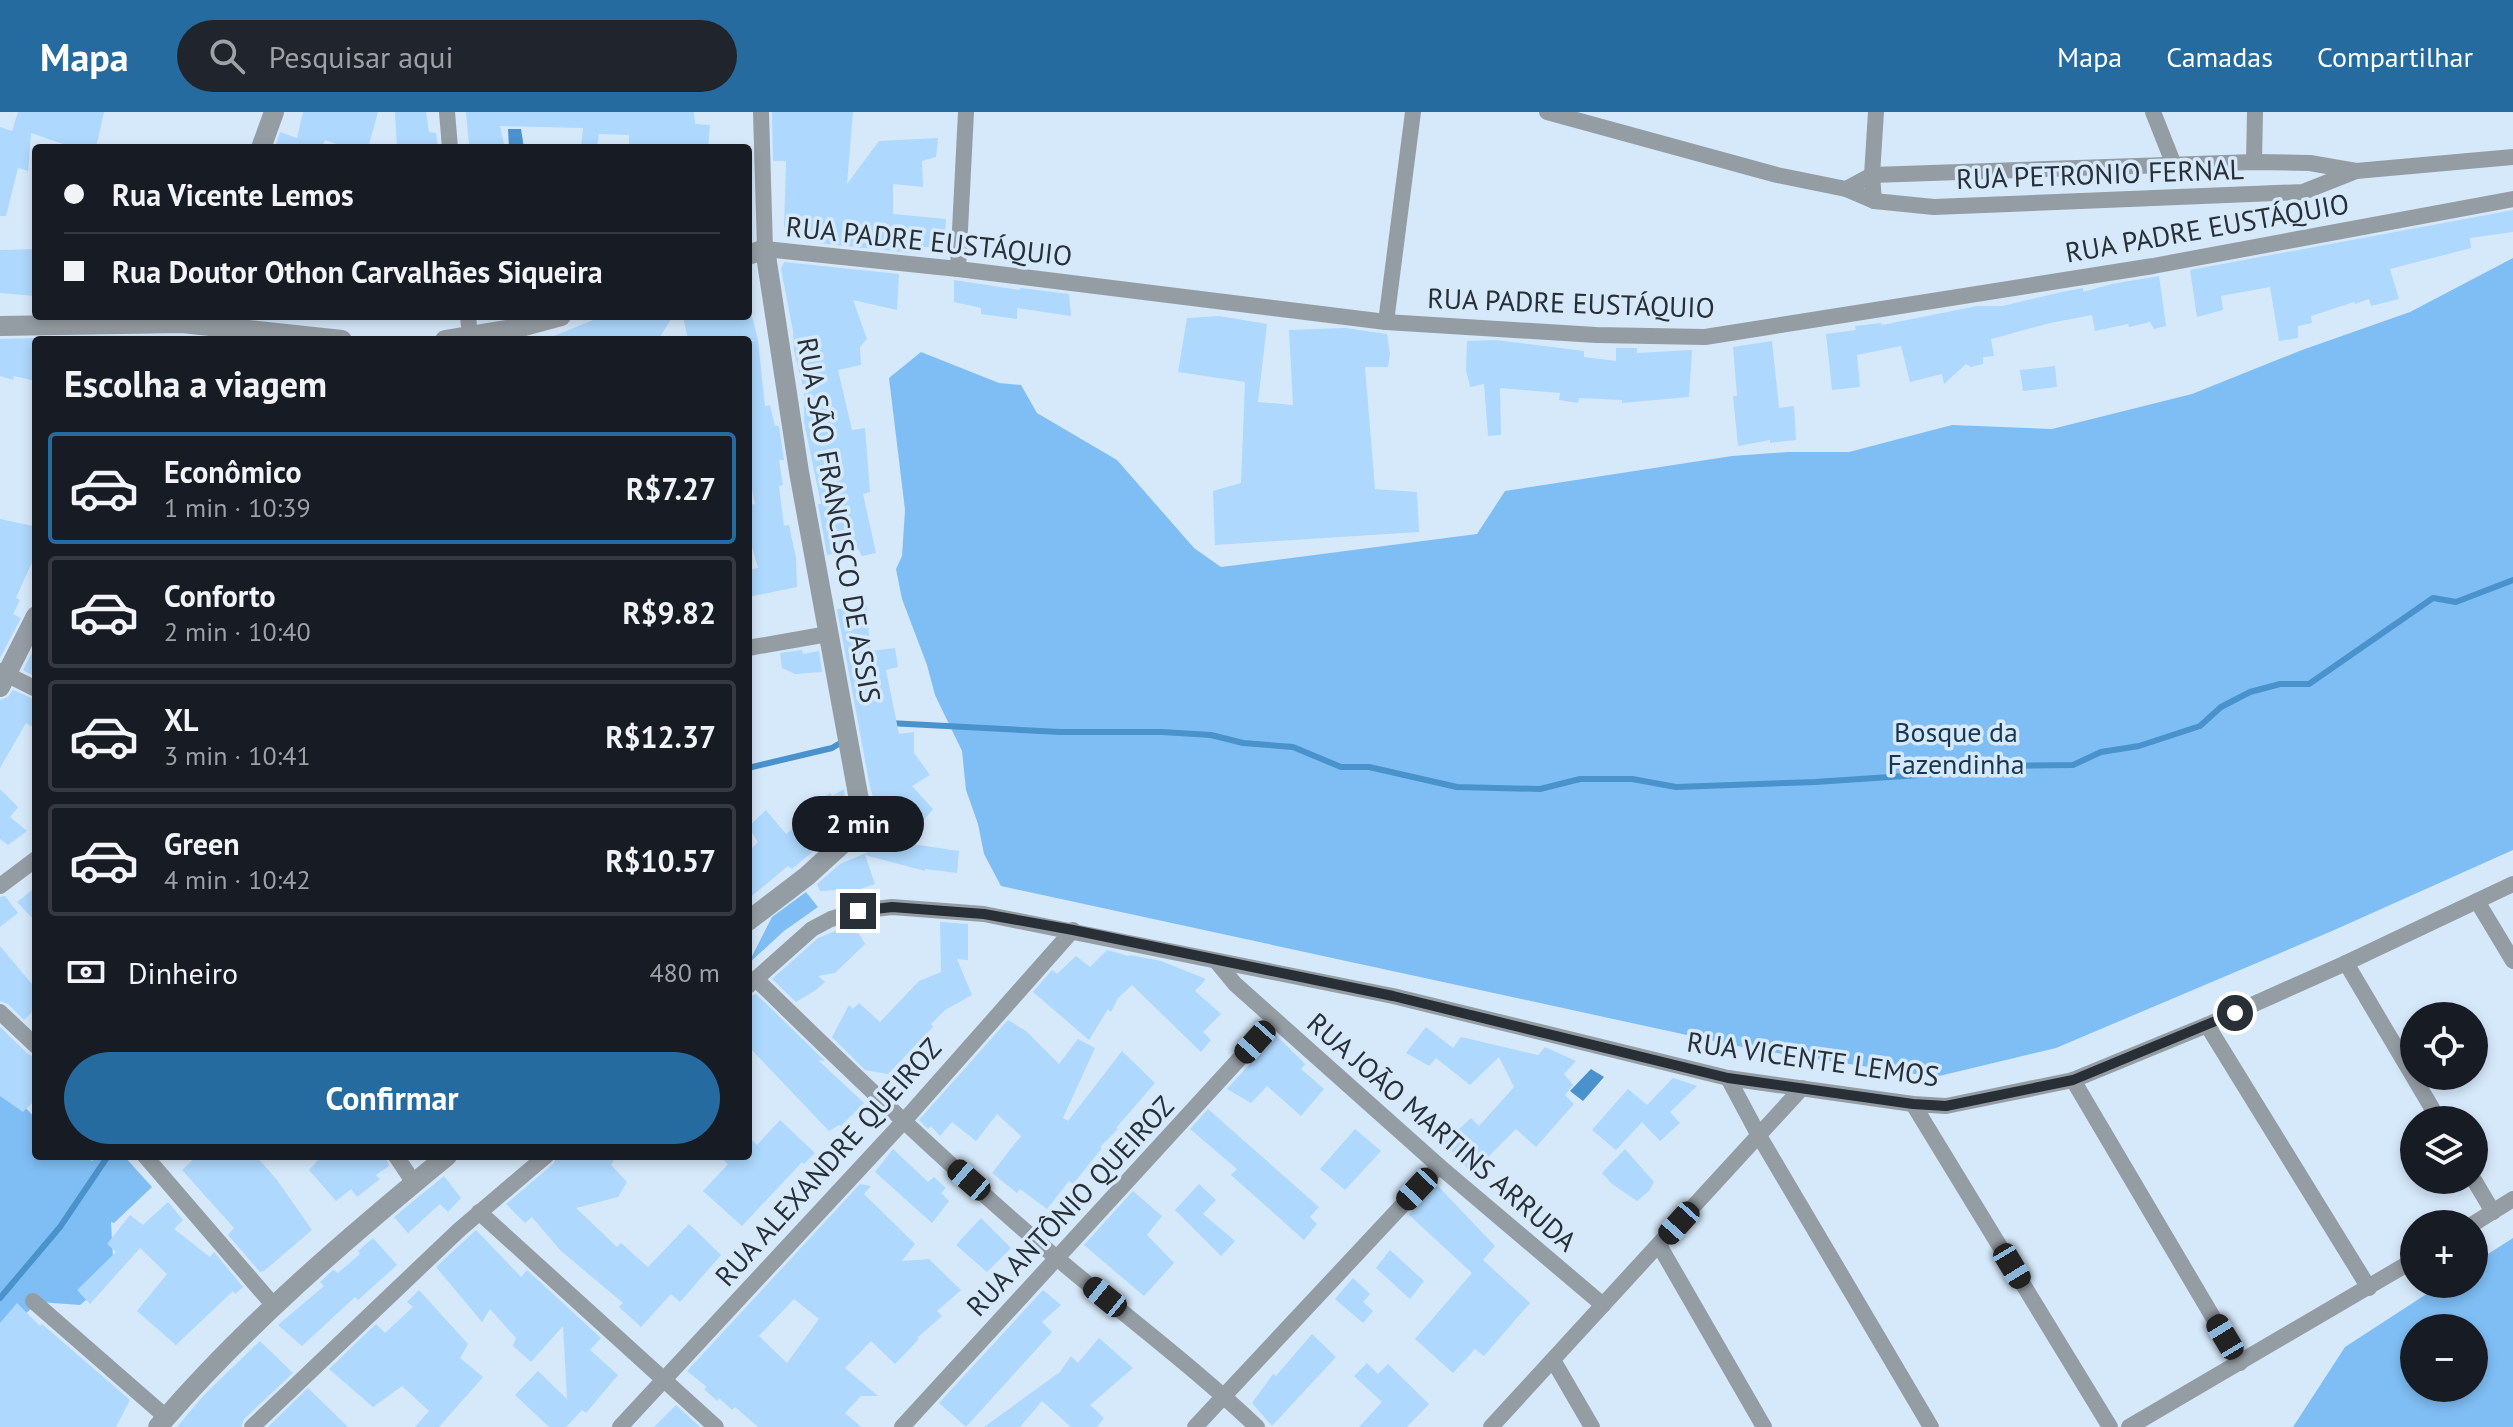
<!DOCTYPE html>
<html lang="pt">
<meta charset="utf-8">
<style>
body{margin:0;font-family:"PT Sans",sans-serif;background:#20242c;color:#f1f3f6;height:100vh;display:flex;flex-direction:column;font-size:30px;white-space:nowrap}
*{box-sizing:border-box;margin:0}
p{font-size:26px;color:#9ea1a6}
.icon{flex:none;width:44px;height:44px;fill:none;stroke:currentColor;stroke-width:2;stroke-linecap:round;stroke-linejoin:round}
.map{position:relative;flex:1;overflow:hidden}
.sheet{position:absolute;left:32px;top:224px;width:720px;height:824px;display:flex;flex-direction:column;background:#171b24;border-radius:8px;box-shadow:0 4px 12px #0003}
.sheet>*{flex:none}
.banner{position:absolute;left:32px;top:32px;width:720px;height:176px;border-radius:8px;box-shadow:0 4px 12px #0003;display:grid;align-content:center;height:176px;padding:0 32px;background:#171b24}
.tools{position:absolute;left:2400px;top:890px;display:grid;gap:16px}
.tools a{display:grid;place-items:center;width:88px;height:88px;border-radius:50%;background:#171b24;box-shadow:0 4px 12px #0003;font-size:40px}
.end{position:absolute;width:36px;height:36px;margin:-18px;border:10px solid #282f36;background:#fff;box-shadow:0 0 0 4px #fff}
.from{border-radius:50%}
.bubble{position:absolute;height:56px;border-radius:28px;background:#171b24;box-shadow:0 4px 12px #0003;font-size:26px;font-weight:800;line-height:56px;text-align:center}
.car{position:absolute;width:24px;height:48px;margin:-24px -12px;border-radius:10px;box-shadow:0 0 6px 2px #0007;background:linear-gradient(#222 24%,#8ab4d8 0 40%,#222 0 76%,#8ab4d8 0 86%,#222 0)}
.banner b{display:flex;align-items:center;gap:28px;height:76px;font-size:30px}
.banner b+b{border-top:2px solid #363941}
.banner i{width:20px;height:20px;background:#f1f3f6}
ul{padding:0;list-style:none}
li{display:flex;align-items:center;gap:24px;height:112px;margin:0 16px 12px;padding:0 16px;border:4px solid #363941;border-radius:8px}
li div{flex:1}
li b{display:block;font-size:30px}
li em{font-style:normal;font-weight:800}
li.on{border-color:#256ba0}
li>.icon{width:72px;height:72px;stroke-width:1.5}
h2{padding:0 32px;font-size:36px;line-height:96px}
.pay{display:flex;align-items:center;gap:20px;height:88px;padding:0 32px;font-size:30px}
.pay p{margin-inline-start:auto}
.action{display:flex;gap:16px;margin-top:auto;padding:16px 32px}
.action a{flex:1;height:92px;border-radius:48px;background:#256ba0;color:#fff;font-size:32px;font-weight:800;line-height:92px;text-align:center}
header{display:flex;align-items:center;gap:48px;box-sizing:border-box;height:112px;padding:0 40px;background:#256ba0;color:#fff}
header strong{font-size:38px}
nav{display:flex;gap:44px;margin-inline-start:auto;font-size:28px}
.search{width:560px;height:72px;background:#20242c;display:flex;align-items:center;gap:20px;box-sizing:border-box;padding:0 28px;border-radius:44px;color:#9ea1a6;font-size:30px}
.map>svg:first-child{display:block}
</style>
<header>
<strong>Mapa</strong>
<div class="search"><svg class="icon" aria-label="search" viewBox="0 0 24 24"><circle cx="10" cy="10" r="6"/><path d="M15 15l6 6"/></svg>Pesquisar aqui</div>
<nav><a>Mapa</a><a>Camadas</a><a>Compartilhar</a></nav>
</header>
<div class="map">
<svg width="2513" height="1315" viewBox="0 0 2513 1315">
<rect width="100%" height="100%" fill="#d6e9fb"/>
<g fill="#7fbef4" fill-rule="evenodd">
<polygon points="2513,146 2513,738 2332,819 2056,936 1935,965 1756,938 1001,774 984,742 978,712 966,678 962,639 935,583 927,553 902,487 896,457 902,444 905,398 889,266 921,240 999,271 1021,273 1037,301 1117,348 1194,436 1221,455 1477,422 1505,379 1732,344 1788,340 1849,340 1952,313 2052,317 2192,282 2302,238 2410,200"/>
<polygon points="806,780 818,795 784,819 748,852 772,805"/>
<polygon points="0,968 36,1007 36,1044 87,1044 92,1049 97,1044 124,1044 152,1075 114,1111 111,1110 114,1164 80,1193 39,1190 0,1224"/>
<path d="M2513,1126V1315H2293L2345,1235L2442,1172H2474V1151ZM2474,1216V1276H2414V1216Z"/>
</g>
<g fill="#4992cc">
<polygon points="508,17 521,17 524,36 509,36"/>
<polygon points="1591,957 1604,965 1583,989 1570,979"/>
</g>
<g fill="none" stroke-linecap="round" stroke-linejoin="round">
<g stroke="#4992cc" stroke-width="6">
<polyline points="889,611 1060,620 1162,620 1211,623 1243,631 1293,635 1341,655 1369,655 1457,675 1540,677 1580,667 1632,667 1676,675 1815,670 1950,661 1991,654 2073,653 2101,640 2139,634 2200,614 2221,595 2250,580 2280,572 2309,572 2433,486 2456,490 2513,468"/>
<polyline points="748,656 832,636 842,630"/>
<polyline points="0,1186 60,1115 108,1044"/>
</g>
</g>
<g fill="#aed8fd" fill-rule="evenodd">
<polygon points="18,0 104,0 96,36 75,36 31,21 28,59 18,56 6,104 0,104 0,15 12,19"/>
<polygon points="303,0 378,0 368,36 347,36 325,28 322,36 275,36 280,20 297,26"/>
<polygon points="395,0 426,0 429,20 436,21 438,36 397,36"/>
<polygon points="466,0 694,0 695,12 710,13 708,36 629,36 629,23 599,22 597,36 581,36 583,16 500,14 504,32 469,33"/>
<polygon points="772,0 853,0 847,72 879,29 938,26 936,45 922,49 923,75 893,72 893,102 946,107 944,135 920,135 921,142 818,131 818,120 784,116 786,49 773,49"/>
<polygon points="2513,98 2513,120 2470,126 2471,136 2390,157 2399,187 2371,194 2369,187 2355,192 2354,190 2311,204 2312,211 2298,214 2298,226 2279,229 2270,175 2221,184 2223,198 2197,205 2190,158"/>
<polygon points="36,137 36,184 0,181 0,138"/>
<polygon points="784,150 899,162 897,198 853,188 867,227 860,235 861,253 838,258 852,318 865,316 870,380 863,382 876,441 862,444 858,437 827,443 818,392 821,392 804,310 804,279 794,239 793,219 781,157"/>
<polygon points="2159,164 2166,214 2154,217 2150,210 2129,215 2128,212 2095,219 2092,203 2050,211 1991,227 1994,244 1983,245 1983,252 1971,255 1966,252 1944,272 1942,262 1910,270 1901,234 1857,243 1860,275 1832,278 1826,222 1856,218 1855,214 1881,211 1882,213 1977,194 2002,194 2062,180 2083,176 2083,180 2112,172"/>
<polygon points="954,168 1020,178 1020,176 1069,182 1071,204 1017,196 1017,207 981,202 981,196 954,190"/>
<polygon points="603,204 673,204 658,228 544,228"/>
<polygon points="683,204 752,204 758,228 688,228"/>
<polygon points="1219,204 1267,212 1258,290 1293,293 1289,218 1345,216 1387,222 1390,242 1388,255 1365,255 1375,377 1417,380 1419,420 1215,433 1213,379 1241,371 1245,270 1178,260 1187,206"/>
<polygon points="36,226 36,269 14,264 13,268 0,264 0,227"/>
<polygon points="758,228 765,294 770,293 775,314 779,314 784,348 779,348 783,373 779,374 784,414 789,413 796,446 797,475 748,485 748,458 758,456 748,421 748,393 755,392 748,358 748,229"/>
<polygon points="1495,228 1584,239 1584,245 1616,249 1616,236 1637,236 1637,241 1692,238 1689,285 1622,291 1622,288 1579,286 1578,291 1559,288 1560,281 1500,276 1501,323 1488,324 1484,272 1470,275 1466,258 1467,229"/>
<polygon points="1772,229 1779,296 1794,294 1796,328 1770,331 1770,328 1738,334 1733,284 1737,284 1733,235"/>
<polygon points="2055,254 2057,275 2023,279 2020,258"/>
<polygon points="0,407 33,414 36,425 36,441 16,486 20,488 13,502 21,506 0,546"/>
<polygon points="867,494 870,539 895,536 898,555 886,558 899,622 914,620 914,641 930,663 912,674 933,697 905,731 959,739 957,761 925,757 925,759 865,743 875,772 840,784 838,778 820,779 817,772 840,752 887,732 870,675 837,497"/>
<polygon points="36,533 36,565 23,558"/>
<polygon points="802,538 803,542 819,539 822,560 795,562 782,556 780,541"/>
<polygon points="13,578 36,588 36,617 26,611 0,656 0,588 8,585"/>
<polygon points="0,677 18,695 10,705 27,719 8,733 0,727"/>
<polygon points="844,677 846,696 842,706 844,709 836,720 792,757 788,754 748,787 748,740 758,730 748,715 766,698 786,722 820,695 817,689 830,681 832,684"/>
<polygon points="36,775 36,810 17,790"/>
<polygon points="5,784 18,801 0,815 0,785"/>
<polygon points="940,810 968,812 968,848 957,847 972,883 945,898 931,912 933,915 888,962 865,958 832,925 849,893 853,897 859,891 880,910 919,869 941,860"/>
<polygon points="853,812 865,832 835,861 818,864 825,870 816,878 796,890 772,867 818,826"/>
<polygon points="0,834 36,877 36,896 24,908 8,892 0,889"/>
<polygon points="1107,838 1128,844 1130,843 1161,849 1206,867 1195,879 1221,902 1203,920 1211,928 1201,940 1132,873 1118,886 1111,900 1108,897 1089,928 1033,880 1052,858 1057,862 1076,844 1090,855"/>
<polygon points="756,882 825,949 818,948 864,991 841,1014 839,1013 829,1019 748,934 748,885"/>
<polygon points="1008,908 1026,919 1059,952 1078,927 1095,936 1063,1006 1068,1009 1122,939 1155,971 1116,1016 1118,1017 1100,1035 1102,1036 1073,1072 1069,1069 1047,1097 1020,1077 1017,1081 992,1061 1021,1024 997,1002 976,1029 952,1010 940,1024 931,1014 928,1017 919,1008"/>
<polygon points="0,915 28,942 36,945 36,987 23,1000 0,984"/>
<polygon points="1426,915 1453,936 1461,925 1538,943 1545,935 1576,949 1564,962 1573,973 1565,983 1574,992 1536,1035 1516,1017 1472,1061 1444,1031 1471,1006 1479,1014 1514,975 1499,945 1470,973 1436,946 1429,954 1406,941"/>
<polygon points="1276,923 1305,952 1301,957 1324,977 1301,1004 1267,974 1251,991 1227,977"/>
<polygon points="1673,966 1697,974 1670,1000 1680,1011 1660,1029 1642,1010 1616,1038 1592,1018 1628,977 1647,993"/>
<polygon points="1208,997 1319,1095 1310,1105 1317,1112 1304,1128 1231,1063 1237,1057 1190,1017"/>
<polygon points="780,1008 815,1041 804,1052 802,1050 742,1114 703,1079 728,1052 719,1044 748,1044 748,1024 757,1033"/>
<polygon points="1355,1017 1381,1039 1345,1078 1320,1057"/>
<polygon points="893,1037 928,1070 934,1065 946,1076 941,1081 949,1089 932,1111 875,1060"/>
<polygon points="1625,1037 1654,1070 1649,1079 1637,1089 1612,1072 1602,1061"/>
<polygon points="197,1044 256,1044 277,1068 312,1118 264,1159 260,1160 228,1123 234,1116 182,1058"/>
<polygon points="322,1044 385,1044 389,1054 376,1063 380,1067 357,1085 351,1077 336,1089 309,1058"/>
<polygon points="557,1044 616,1044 611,1053 627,1070 618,1085 576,1096 617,1135 621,1131 648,1155 689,1112 721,1143 680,1190 671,1182 641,1215 619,1195 623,1191 560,1138 532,1105 525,1111 506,1092 553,1052"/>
<polygon points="444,1064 461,1086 448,1100 440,1092 408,1121 394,1105"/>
<path d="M860,1072L871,1074L864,1082L915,1132L902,1149L929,1147L961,1178L937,1199L942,1204L917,1226L919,1227L895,1252L871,1229L845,1256L878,1284H861L845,1301L861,1315H758L735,1295L732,1298L719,1286L717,1289L704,1277L707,1275L687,1259ZM794,1187L819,1207L787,1251L759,1224Z"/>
<polygon points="1199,1072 1216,1088 1203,1102 1235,1129 1221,1144 1175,1098"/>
<polygon points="1437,1073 1495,1134 1483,1148 1530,1191 1484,1244 1475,1237 1453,1261 1415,1227 1472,1161 1409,1103"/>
<polygon points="1133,1079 1162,1104 1147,1123 1174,1151 1144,1184 1084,1133"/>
<polygon points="168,1090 183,1108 174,1117 210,1145 214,1140 243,1175 235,1182 233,1179 176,1233 137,1199 167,1162 140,1136 90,1192 77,1178 116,1140 107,1132 130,1103 143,1113"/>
<polygon points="981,1106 1011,1136 987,1160 956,1133"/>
<polygon points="476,1118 521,1165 527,1158 601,1226 590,1238 618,1263 586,1301 582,1298 566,1315 549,1315 515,1283 538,1259 567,1287 563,1214 531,1250 513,1234 516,1226 490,1197 482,1210 436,1155"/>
<polygon points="373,1126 397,1153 358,1188 355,1185 302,1234 278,1213 324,1174 320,1170 333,1158 338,1161 360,1142 358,1139"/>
<polygon points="1390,1138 1424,1169 1410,1187 1376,1156"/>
<polygon points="1353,1166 1370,1182 1363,1190 1373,1199 1363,1211 1335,1187"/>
<polygon points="419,1178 468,1232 460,1246 483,1265 439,1315 415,1315 429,1299 402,1274 373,1295 329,1257 376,1212 385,1221 413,1195 407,1190"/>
<polygon points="1043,1178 1061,1193 1042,1210 1052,1220 966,1315 939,1291"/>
<polygon points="17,1191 40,1214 42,1212 130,1288 116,1315 0,1315 0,1211"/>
<polygon points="1312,1222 1336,1245 1272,1314 1252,1291 1273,1262 1276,1264"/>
<polygon points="1099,1226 1133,1256 1090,1293 1104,1306 1097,1315 1071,1315 1042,1289 1020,1315 984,1315 1060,1260 1071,1244 1078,1251"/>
<polygon points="260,1229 293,1261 244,1307 241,1315 177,1315 204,1283"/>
<polygon points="1367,1251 1378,1262 1388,1252 1429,1292 1407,1315 1359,1315 1382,1290 1354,1264"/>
<polygon points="308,1276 348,1315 268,1315"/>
<polygon points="676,1293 700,1315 654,1315"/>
</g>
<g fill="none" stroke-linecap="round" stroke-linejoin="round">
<g stroke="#959da4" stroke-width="16">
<polyline points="447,0 450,36"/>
<polyline points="761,0 765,137 958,157 1386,210 1596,223 1705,225 2153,154 2513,87"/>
<polyline points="1547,0 1777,63 1846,77 1874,89 1934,95 2303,80 2356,59"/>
<polyline points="2153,0 2174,53"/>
<polyline points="2254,50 2255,0"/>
<polyline points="1846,77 1872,63 2254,50 2310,51 2356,59 2513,45"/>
<polyline points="1874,89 1872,63 1876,0"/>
<polyline points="958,157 966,0"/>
<polyline points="468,204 470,225"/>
<polyline points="1386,210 1413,0"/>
<polyline points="748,536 828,522"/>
<polyline points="0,559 36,577"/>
<polyline points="0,774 36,747"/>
<polyline points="2477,789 2513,849"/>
<polyline points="1216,849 1235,872 1439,1054 1603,1193"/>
<polyline points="2346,851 2439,1008"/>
<path d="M756,867C854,963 953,1058 1058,1147C1124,1203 1194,1255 1257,1315"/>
<polyline points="748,874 812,817 831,807 858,799 892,795 984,802 1393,884 1728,966 1913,992 1946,994 2073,968 2207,913 2346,851 2513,772"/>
<polyline points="0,900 36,934"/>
<polyline points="2207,913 2369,1176"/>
<polyline points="1728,966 1758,1022 1931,1315"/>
<polyline points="2073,968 2240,1251"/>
<polyline points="1913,992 2110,1315"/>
<polyline points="145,1044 275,1195"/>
<polyline points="396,1044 414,1071"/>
<polyline points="2474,1068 2493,1100"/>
<polyline points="479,1100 716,1315"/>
<polyline points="2473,1112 2513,1087"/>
<polyline points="1659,1133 1764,1315"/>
<polyline points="33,1189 166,1305"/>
<polyline points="1553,1248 1592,1315"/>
<polyline points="252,1315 459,1118 546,1044"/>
<polyline points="620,1315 903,1010 1073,818"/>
<polyline points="902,1315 1275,908"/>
<polyline points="1195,1315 1439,1054"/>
<polyline points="1491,1315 1802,976"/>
<polyline points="2129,1315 2414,1148"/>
</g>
<g stroke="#959da4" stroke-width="20">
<polyline points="261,36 274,0"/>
<polyline points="748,143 765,137 799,360 859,688 859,707 852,723 807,764 748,809"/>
<polyline points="0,214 182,211 342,228"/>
<polyline points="445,228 513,217 561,204"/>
<polyline points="0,575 36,504"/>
<path d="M158,1315C243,1215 346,1127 447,1044"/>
</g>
</g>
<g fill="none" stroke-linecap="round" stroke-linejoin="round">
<polyline stroke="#282f36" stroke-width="10" points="858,799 892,795 984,802 1073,818 1393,884 1728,966 1913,992 1946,994 2073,968 2235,901"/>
</g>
<g text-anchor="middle" stroke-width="7" stroke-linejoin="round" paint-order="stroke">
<g font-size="28" fill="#282f36" stroke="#d6e9fb">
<text transform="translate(2100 62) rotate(-2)" y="10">RUA PETRONIO FERNAL</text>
<text transform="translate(2207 116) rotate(-10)" y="10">RUA PADRE EUSTÁQUIO</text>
<text transform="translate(929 129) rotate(6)" y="10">RUA PADRE EUSTÁQUIO</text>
<text transform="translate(1571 191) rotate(2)" y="10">RUA PADRE EUSTÁQUIO</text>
<text transform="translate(839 408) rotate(80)" y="10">RUA SÃO FRANCISCO DE ASSIS</text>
<text transform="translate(1813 947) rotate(8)" y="10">RUA VICENTE LEMOS</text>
<text transform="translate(1442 1020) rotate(41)" y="10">RUA JOÃO MARTINS ARRUDA</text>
<text transform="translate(828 1050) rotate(-48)" y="10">RUA ALEXANDRE QUEIROZ</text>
<text transform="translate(1070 1094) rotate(-47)" y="10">RUA ANTÔNIO QUEIROZ</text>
</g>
<g font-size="28" fill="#183750" stroke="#d6e9fb">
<text x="1956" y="630">Bosque da<tspan x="1956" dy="32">Fazendinha</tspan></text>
</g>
</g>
</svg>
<div class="tools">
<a><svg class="icon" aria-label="locate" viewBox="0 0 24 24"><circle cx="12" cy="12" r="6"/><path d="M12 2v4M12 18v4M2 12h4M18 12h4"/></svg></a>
<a><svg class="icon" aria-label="layers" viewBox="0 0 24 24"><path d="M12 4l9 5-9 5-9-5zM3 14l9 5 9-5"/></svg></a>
<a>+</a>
<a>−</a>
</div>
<i class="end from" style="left:2235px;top:901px"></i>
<i class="end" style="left:858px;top:799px"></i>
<div class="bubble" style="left:792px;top:684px;width:132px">2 min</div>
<i class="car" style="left:1255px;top:930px;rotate:222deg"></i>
<i class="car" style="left:969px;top:1068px;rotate:311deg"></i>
<i class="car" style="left:1417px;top:1077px;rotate:223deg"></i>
<i class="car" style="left:1679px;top:1111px;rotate:222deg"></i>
<i class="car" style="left:2012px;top:1154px;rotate:149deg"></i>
<i class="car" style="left:1105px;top:1185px;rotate:309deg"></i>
<i class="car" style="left:2225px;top:1225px;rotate:329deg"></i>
<div class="banner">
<b><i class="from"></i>Rua Vicente Lemos</b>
<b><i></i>Rua Doutor Othon Carvalhães Siqueira</b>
</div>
<section class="sheet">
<h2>Escolha a viagem</h2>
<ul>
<li class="on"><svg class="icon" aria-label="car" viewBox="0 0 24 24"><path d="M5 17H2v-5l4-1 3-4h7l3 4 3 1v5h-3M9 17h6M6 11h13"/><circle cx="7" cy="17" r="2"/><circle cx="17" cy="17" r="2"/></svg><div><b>Econômico</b><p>1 min · 10:39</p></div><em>R$7.27</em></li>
<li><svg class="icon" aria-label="car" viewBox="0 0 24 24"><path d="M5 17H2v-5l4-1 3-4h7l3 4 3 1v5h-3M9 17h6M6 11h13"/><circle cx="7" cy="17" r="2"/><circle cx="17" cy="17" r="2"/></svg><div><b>Conforto</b><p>2 min · 10:40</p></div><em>R$9.82</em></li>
<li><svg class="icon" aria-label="car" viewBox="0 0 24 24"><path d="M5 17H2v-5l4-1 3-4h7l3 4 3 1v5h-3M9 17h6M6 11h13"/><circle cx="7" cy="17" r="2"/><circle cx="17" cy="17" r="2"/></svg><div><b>XL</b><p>3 min · 10:41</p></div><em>R$12.37</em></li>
<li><svg class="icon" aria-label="car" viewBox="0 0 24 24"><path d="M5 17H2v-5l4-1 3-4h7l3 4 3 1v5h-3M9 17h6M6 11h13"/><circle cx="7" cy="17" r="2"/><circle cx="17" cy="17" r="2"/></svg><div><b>Green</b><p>4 min · 10:42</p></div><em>R$10.57</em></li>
</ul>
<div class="pay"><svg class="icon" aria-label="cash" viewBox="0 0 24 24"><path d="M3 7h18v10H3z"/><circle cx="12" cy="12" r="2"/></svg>Dinheiro<p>480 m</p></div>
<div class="action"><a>Confirmar</a></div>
</section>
</div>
